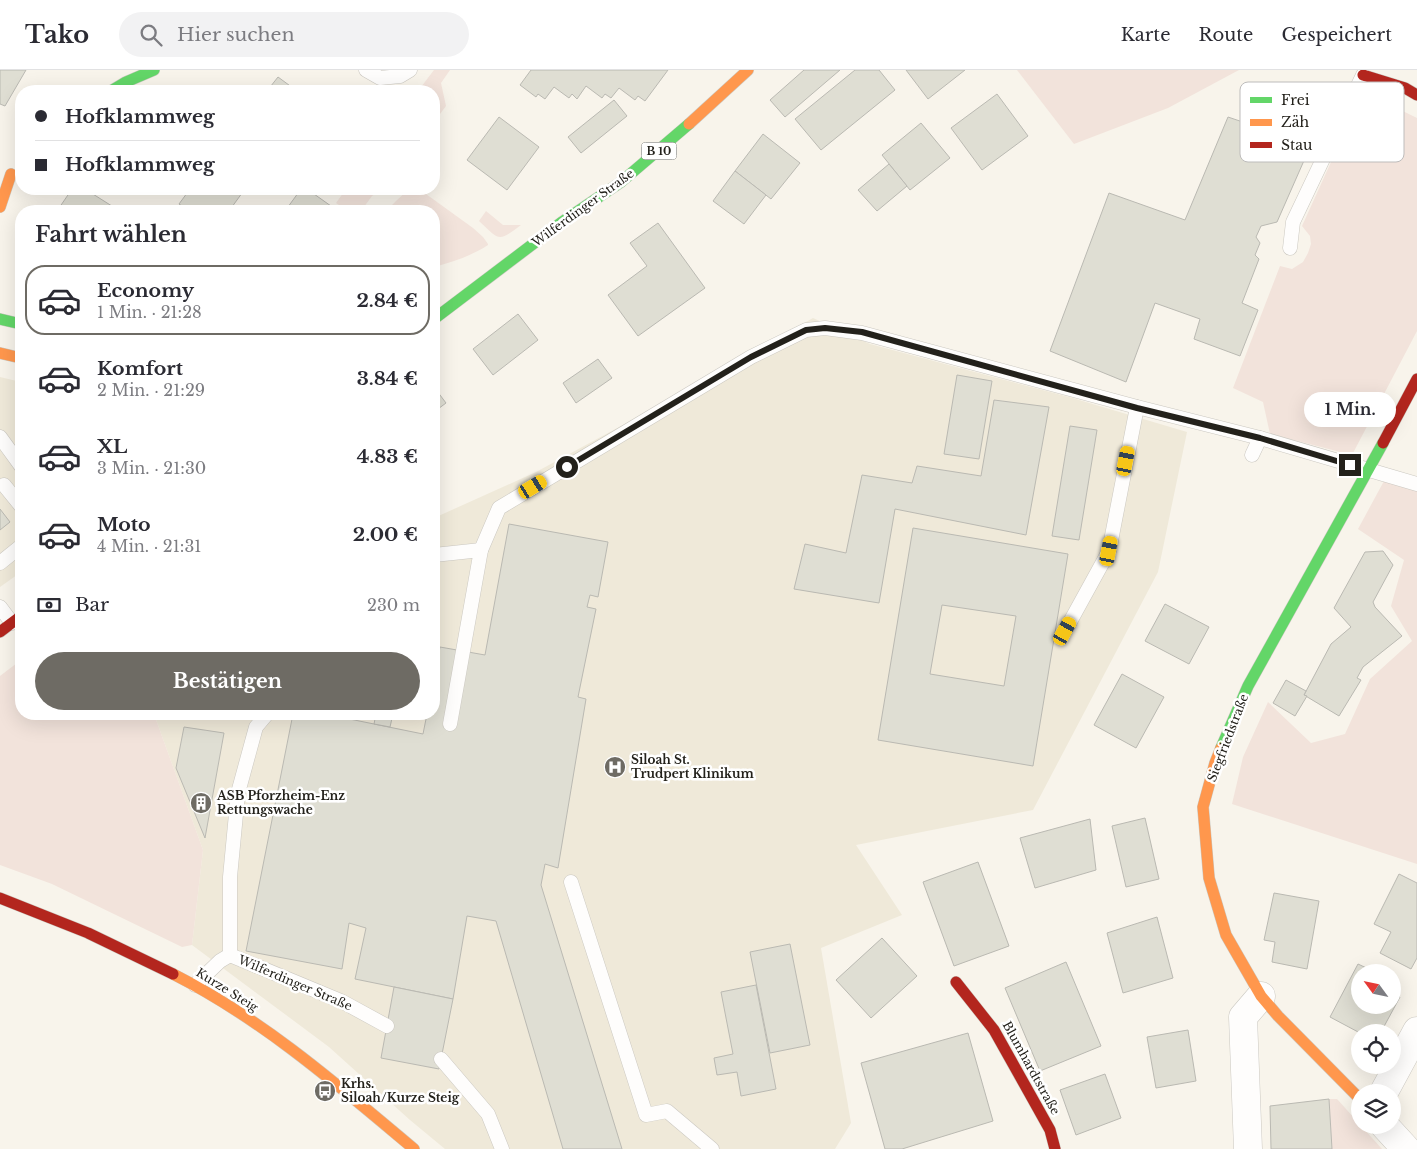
<!DOCTYPE html>
<html lang="de">
<meta charset="utf-8">
<style>
body{margin:0;font-family:"Libre Baskerville",serif;background:#f2f2f3;color:#2b2b33;height:100vh;display:flex;flex-direction:column;font-size:19px;white-space:nowrap}
*{box-sizing:border-box;margin:0}
p{font-size:16px;color:#7c7c81}
.icon{flex:none;width:28px;height:28px;fill:none;stroke:currentColor;stroke-width:2;stroke-linecap:round;stroke-linejoin:round}
.map{position:relative;flex:1;overflow:hidden}
.drawer{position:absolute;left:15px;top:135px;width:425px;height:515px;display:flex;flex-direction:column;background:#fff;border-radius:20px;box-shadow:0 5px 20px #0002}
.drawer>*{flex:none}
.banner{position:absolute;left:15px;top:15px;width:425px;height:110px;border-radius:20px;box-shadow:0 5px 20px #0002;display:grid;align-content:center;height:110px;padding:0 20px;background:#fff}
.needle{width:32px;rotate:303deg}
.buttons{position:absolute;left:1351px;top:894px;display:grid;gap:10px}
.buttons a{display:grid;place-items:center;width:50px;height:50px;border-radius:50%;background:#fff;box-shadow:0 5px 20px #0002;font-size:25px}
.end{position:absolute;width:22px;height:22px;margin:-11px;border:6px solid #23211b;background:#fff;box-shadow:0 0 0 2px #fff}
.from{border-radius:50%}
.bubble{position:absolute;height:35px;border-radius:18px;background:#fff;box-shadow:0 5px 20px #0002;font-size:16px;font-weight:800;line-height:35px;text-align:center}
.car{position:absolute;width:15px;height:30px;margin:-15px -8px;border-radius:6px;box-shadow:0 0 4px 1px #0007;background:linear-gradient(#f5c518 24%,#345 0 40%,#f5c518 0 76%,#345 0 86%,#f5c518 0)}
.banner b{display:flex;align-items:center;gap:18px;height:48px;font-size:19px}
.banner b+b{border-top:1px solid #e1e1e2}
.banner i{width:12px;height:12px;background:#2b2b33}
ul{padding:0;list-style:none}
li{display:flex;align-items:center;gap:15px;height:70px;margin:0 10px 8px;padding:0 10px;border:2px solid transparent;border-radius:20px}
li div{flex:1}
li b{display:block;font-size:19px}
li em{font-style:normal;font-weight:800}
li.selected{border-color:#6e6b64}
li>.icon{width:45px;height:45px;stroke-width:1.5}
h2{padding:0 20px;font-size:22px;line-height:60px}
.pay{display:flex;align-items:center;gap:12px;height:55px;padding:0 20px;font-size:19px}
.pay p{margin-inline-start:auto}
.action{display:flex;gap:10px;margin-top:auto;padding:10px 20px}
.action a{flex:1;height:58px;border-radius:30px;background:#6e6b64;color:#fff;font-size:20px;font-weight:800;line-height:58px;text-align:center}
header{display:flex;align-items:center;gap:30px;box-sizing:border-box;height:70px;padding:0 25px;background:#fff;border-bottom:1px solid #e1e1e2}
header strong{font-size:24px}
nav{display:flex;gap:28px;margin-inline-start:auto;font-size:18px}
.search{width:350px;height:45px;background:#f2f2f3;display:flex;align-items:center;gap:12px;box-sizing:border-box;padding:0 18px;border-radius:28px;color:#7c7c81;font-size:19px}
.map>svg:first-child{display:block}
</style>
<header>
<strong>Tako</strong>
<div class="search"><svg class="icon" aria-label="search" viewBox="0 0 24 24"><circle cx="10" cy="10" r="6"/><path d="M15 15l6 6"/></svg>Hier suchen</div>
<nav><a>Karte</a><a>Route</a><a>Gespeichert</a></nav>
</header>
<div class="map">
<svg width="1417" height="1079" viewBox="0 0 1417 1079">
<rect width="100%" height="100%" fill="#f8f4eb"/>
<g fill="#efe9d9">
<polygon points="813,248 870,274 1069,327 1187,362 1158,502 1033,740 856,775 902,845 821,878 851,1053 835,1079 445,1079 410,1050 329,977 192,875 203,780 154,644 434,644 434,448 536,402 656,337"/>
<polygon points="0,307 21,312 21,502 0,517"/>
</g>
<g fill="#f2e3db">
<polygon points="434,0 450,0 441,13 446,36 434,52 434,21 418,21"/>
<polygon points="1017,0 1239,0 1168,38 1074,74"/>
<polygon points="1368,24 1417,48 1417,261 1352,385 1270,364 1263,332 1233,318 1280,196 1292,199 1303,192 1308,183 1311,174 1310,166 1302,156 1336,81"/>
<polygon points="346,119 380,119 372,126 361,141 348,141 336,133"/>
<path d="M409,119H419L473,158L483,167L488,174V175C471,186 453,192 434,197V141H386L396,131Z"/>
<path d="M486,141L503,155H521C497,173 500,170 479,151Z"/>
<polygon points="1384,411 1417,420 1417,794 1232,734 1243,687 1268,632 1311,673 1345,664 1370,609 1412,571 1391,536 1404,490 1358,459"/>
<polygon points="21,590 21,644 154,644 203,780 192,875 182,877 52,814 0,795 0,606"/>
<polygon points="1329,1029 1337,1029 1382,1079 1332,1079"/>
</g>
<g fill="#dfded3" stroke="#bab9b2" fill-rule="evenodd">
<polygon points="0,0 26,0 5,36 0,34"/>
<polygon points="531,0 668,0 645,31 638,26 635,30 619,18 611,28 605,24 602,28 586,16 577,29 572,24 569,28 554,17 545,29 538,24 536,27 520,15"/>
<polygon points="804,0 840,0 785,47 770,30"/>
<polygon points="855,0 879,0 895,20 821,80 795,49"/>
<polygon points="906,0 965,0 928,29"/>
<polygon points="278,7 297,21 267,21"/>
<polygon points="997,24 1028,66 982,100 951,58"/>
<polygon points="614,30 627,46 581,83 568,67"/>
<polygon points="499,47 539,77 507,120 467,90"/>
<polygon points="1228,47 1278,64 1285,49 1317,61 1277,152 1261,156 1256,167 1260,173 1255,185 1259,189 1242,233 1258,240 1240,286 1194,269 1200,249 1155,233 1126,312 1050,281 1109,123 1185,150"/>
<polygon points="921,53 950,88 910,120 882,85"/>
<polygon points="763,64 800,93 771,129 735,101"/>
<polygon points="889,94 907,116 877,141 858,120"/>
<polygon points="735,101 766,125 744,154 713,131"/>
<polygon points="72,119 85,119 115,138 113,141 57,141"/>
<polygon points="190,119 245,119 229,141 189,141 179,134"/>
<polygon points="301,119 307,119 338,141 285,141"/>
<polygon points="658,153 705,218 638,266 608,225 647,196 630,173"/>
<polygon points="518,244 538,270 493,305 473,279"/>
<polygon points="598,289 612,308 576,333 563,313"/>
<polygon points="957,305 992,311 979,389 944,384"/>
<polygon points="434,317 446,333 434,342"/>
<polygon points="994,330 1049,337 1026,465 895,439 879,533 794,519 805,474 846,483 862,405 912,413 917,396 981,406"/>
<polygon points="1070,356 1097,360 1079,470 1052,466"/>
<polygon points="0,439 10,452 0,460"/>
<polygon points="509,454 608,472 598,527 590,525 587,537 596,539 578,627 586,629 558,798 545,794 541,815 622,1079 563,1079 496,851 467,846 453,929 355,909 366,858 349,853 342,899 246,881 293,644 325,644 423,664 427,644 434,644 434,609 440,577 485,585"/>
<path d="M913,458L1068,484L1033,696L878,670ZM942,535L1016,546L1004,616L930,604Z"/>
<polygon points="1383,481 1393,495 1373,532 1375,537 1402,566 1363,597 1357,608 1361,610 1339,646 1304,625 1331,574 1351,557 1334,538 1365,482"/>
<polygon points="1165,534 1209,557 1189,594 1145,571"/>
<polygon points="1122,604 1164,627 1136,678 1094,655"/>
<polygon points="1286,610 1306,621 1304,625 1307,626 1295,646 1273,633"/>
<polygon points="376,644 401,644 401,646 393,644 390,657 374,654"/>
<polygon points="184,657 224,663 205,768 176,698"/>
<polygon points="1145,748 1159,809 1126,817 1112,756"/>
<polygon points="1090,749 1096,800 1035,818 1020,768"/>
<polygon points="978,792 1009,876 954,896 923,812"/>
<polygon points="1399,804 1417,813 1417,888 1411,899 1380,883 1391,862 1374,854"/>
<polygon points="1274,823 1319,831 1307,899 1272,892 1275,872 1264,870"/>
<polygon points="1157,847 1173,908 1123,923 1107,863"/>
<polygon points="882,868 917,906 871,948 836,910"/>
<polygon points="790,874 810,975 770,983 750,882"/>
<polygon points="1066,892 1101,976 1040,1001 1005,918"/>
<polygon points="1358,894 1375,902 1360,902 1360,935 1392,935 1392,923 1400,927 1381,962 1360,963 1330,947"/>
<polygon points="756,915 776,1019 741,1026 737,1002 717,1005 714,988 733,984 721,922"/>
<polygon points="394,917 453,929 439,999 381,988"/>
<polygon points="1188,960 1196,1011 1156,1018 1147,967"/>
<polygon points="968,963 993,1051 902,1079 885,1079 861,993"/>
<polygon points="1105,1004 1121,1048 1076,1065 1060,1020"/>
<polygon points="1329,1029 1332,1079 1271,1079 1270,1036"/>
</g>
<g fill="none" stroke-linecap="round" stroke-linejoin="round">
<g stroke="#cbc8c1" stroke-width="15">
<g id="lane">
<polyline points="366,0 380,8 400,6 410,0"/>
<polyline points="1290,178 1293,152 1363,5"/>
<polyline points="0,367 21,396"/>
<polyline points="1252,385 1260,368"/>
<polyline points="4,415 21,436"/>
<polyline points="481,480 499,438 751,287 806,260 825,258 862,263 1137,337 1260,368 1417,414"/>
<polyline points="434,485 481,480 450,654"/>
<polyline points="0,493 21,476"/>
<polyline points="0,537 12,553"/>
<polyline points="1065,561 1109,481 1137,337"/>
<polyline points="571,812 646,1045 667,1041 712,1079"/>
<polyline points="230,885 230,807 238,723 256,657 267,644"/>
<polyline points="195,915 220,891 230,885 343,932 387,956"/>
<polyline points="441,989 488,1044 502,1079"/>
</g>
</g>
<g stroke="#cbc8c1" stroke-width="29">
<g id="street">
<polyline points="1384,1022 1417,961"/>
<polyline points="1384,1055 1406,1079"/>
<polyline points="1248,1079 1243,947 1261,926"/>
</g>
</g>
<g stroke="#cbc8c1" stroke-width="12">
<g id="fast">
<polyline points="111,21 126,12 154,0"/>
<polyline points="0,249 21,254"/>
<polyline points="434,249 562,152 621,112 689,54"/>
<polyline points="1221,678 1248,616 1383,373"/>
</g>
</g>
<g stroke="#cbc8c1" stroke-width="12">
<g id="slow">
<polyline points="689,54 748,0"/>
<polyline points="0,137 11,104"/>
<polyline points="0,283 21,288"/>
<polyline points="1221,678 1215,693 1203,737 1209,808 1226,865 1261,926 1278,946 1360,1029"/>
<path d="M173,904C262,949 338,1015 414,1079"/>
</g>
</g>
<g stroke="#cbc8c1" stroke-width="12">
<g id="jam">
<polyline points="1363,5 1405,18 1417,25"/>
<polyline points="1383,373 1417,309"/>
<polyline points="0,562 21,546"/>
<polyline points="0,828 88,863 173,904"/>
<polyline points="956,912 994,960 1050,1060 1055,1079"/>
</g>
</g>
<use href="#lane" stroke="#fefdfc" stroke-width="14"/>
<use href="#street" stroke="#fefdfc" stroke-width="28"/>
<use href="#fast" stroke="#63d668" stroke-width="11"/>
<use href="#slow" stroke="#ff974d" stroke-width="11"/>
<use href="#jam" stroke="#b3261e" stroke-width="11"/>
</g>
<g fill="none" stroke-linecap="round" stroke-linejoin="round">
<polyline stroke="#23211b" stroke-width="6" points="567,397 751,287 806,260 825,258 862,262 1137,338 1260,368 1350,395"/>
</g>
<defs>
<g id="hospital-disc" transform="scale(1.125)"><circle r="9.5" fill="#6e6b64" stroke="#fff"/><path d="M-5-5h3v3.5h4V-5h3V5h-3V1.5h-4V5h-3Z" fill="#fff"/></g>
<g id="building-disc" transform="scale(1.125)"><circle r="9.5" fill="#6e6b64" stroke="#fff"/><path d="M-4-6H4V6H1V3H-1V6H-4ZM-2.5-4.3h1.7v1.8h-1.7ZM.8-4.3h1.7v1.8H.8ZM-2.5-1h1.7V.8h-1.7ZM.8-1h1.7V.8H.8Z" fill="#fff"/></g>
<g id="bus-disc" transform="scale(1.125)"><circle r="9.5" fill="#6e6b64" stroke="#fff"/><path d="M-5-6H5V4H4V6H2V4H-2V6H-4V4H-5ZM-3.5-4V0h7V-4ZM-3.5 1.2v1.5H-2V1.2ZM2 1.2v1.5H3.5V1.2Z" fill="#fff"/></g>
</defs>
<g fill-rule="evenodd">
<use href="#hospital-disc" x="615" y="697"/>
<use href="#building-disc" x="201" y="733"/>
<use href="#bus-disc" x="325" y="1021"/>
</g>
<g text-anchor="middle" stroke-width="5" stroke-linejoin="round" paint-order="stroke">
<rect fill="#fff" stroke="#65645f" stroke-width="1" x="641.5" y="72.5" width="35" height="17" rx="4"/>
<g font-size="11" font-weight="bold" fill="#23211b">
<text x="659" y="85">B 10</text>
</g>
<g font-size="12" fill="#23211b" stroke="#fff">
<text transform="translate(583 138) rotate(-36)" y="4">Wilferdinger Straße</text>
<text transform="translate(1228 668) rotate(-69)" y="4">Siegfriedstraße</text>
<text transform="translate(295 913) rotate(23)" y="4">Wilferdinger Straße</text>
<text transform="translate(227 920) rotate(32)" y="4">Kurze Steig</text>
<text transform="translate(1031 998) rotate(61)" y="4">Blumhardtstraße</text>
</g>
<g font-size="12" font-weight="bold" fill="#23211b" stroke="#fff" text-anchor="start">
<text x="631" y="694">Siloah St.<tspan x="631" dy="14">Trudpert Klinikum</tspan></text>
<text x="217" y="730">ASB Pforzheim-Enz<tspan x="217" dy="14">Rettungswache</tspan></text>
<text x="341" y="1018">Krhs.<tspan x="341" dy="14">Siloah/Kurze Steig</tspan></text>
</g>
</g>
<rect x="1240" y="12" width="164" height="80" rx="8" fill="#fff" stroke="#bdbcbb" stroke-width="1"/>
<rect x="1250" y="27" width="22" height="6" fill="#63d668"/>
<rect x="1250" y="49" width="22" height="7" fill="#ff974d"/>
<rect x="1250" y="72" width="22" height="6" fill="#b3261e"/>
<g font-size="14" fill="#23211b">
<text x="1281" y="35">Frei</text>
<text x="1281" y="57">Zäh</text>
<text x="1281" y="80">Stau</text>
</g>
</svg>
<div class="buttons">
<a><svg class="needle" viewBox="-14 -14 28 28"><path d="M0-13l5 13h-10z" fill="#e53935"/><path d="M0 13l5-13h-10z" fill="#7c7c81"/></svg></a>
<a><svg class="icon" aria-label="locate" viewBox="0 0 24 24"><circle cx="12" cy="12" r="6"/><path d="M12 2v4M12 18v4M2 12h4M18 12h4"/></svg></a>
<a><svg class="icon" aria-label="layers" viewBox="0 0 24 24"><path d="M12 4l9 5-9 5-9-5zM3 14l9 5 9-5"/></svg></a>
</div>
<i class="end from" style="left:567px;top:397px"></i>
<i class="end" style="left:1350px;top:395px"></i>
<div class="bubble" style="left:1304px;top:322px;width:92px">1 Min.</div>
<i class="car" style="left:1126px;top:391px;rotate:11deg"></i>
<i class="car" style="left:533px;top:417px;rotate:59deg"></i>
<i class="car" style="left:1109px;top:481px;rotate:11deg"></i>
<i class="car" style="left:1065px;top:561px;rotate:29deg"></i>
<div class="banner">
<b><i class="from"></i>Hofklammweg</b>
<b><i></i>Hofklammweg</b>
</div>
<section class="drawer">
<h2>Fahrt wählen</h2>
<ul>
<li class="selected"><svg class="icon" aria-label="car" viewBox="0 0 24 24"><path d="M5 17H2v-5l4-1 3-4h7l3 4 3 1v5h-3M9 17h6M6 11h13"/><circle cx="7" cy="17" r="2"/><circle cx="17" cy="17" r="2"/></svg><div><b>Economy</b><p>1 Min. · 21:28</p></div><em>2.84 €</em></li>
<li><svg class="icon" aria-label="car" viewBox="0 0 24 24"><path d="M5 17H2v-5l4-1 3-4h7l3 4 3 1v5h-3M9 17h6M6 11h13"/><circle cx="7" cy="17" r="2"/><circle cx="17" cy="17" r="2"/></svg><div><b>Komfort</b><p>2 Min. · 21:29</p></div><em>3.84 €</em></li>
<li><svg class="icon" aria-label="car" viewBox="0 0 24 24"><path d="M5 17H2v-5l4-1 3-4h7l3 4 3 1v5h-3M9 17h6M6 11h13"/><circle cx="7" cy="17" r="2"/><circle cx="17" cy="17" r="2"/></svg><div><b>XL</b><p>3 Min. · 21:30</p></div><em>4.83 €</em></li>
<li><svg class="icon" aria-label="car" viewBox="0 0 24 24"><path d="M5 17H2v-5l4-1 3-4h7l3 4 3 1v5h-3M9 17h6M6 11h13"/><circle cx="7" cy="17" r="2"/><circle cx="17" cy="17" r="2"/></svg><div><b>Moto</b><p>4 Min. · 21:31</p></div><em>2.00 €</em></li>
</ul>
<div class="pay"><svg class="icon" aria-label="cash" viewBox="0 0 24 24"><path d="M3 7h18v10H3z"/><circle cx="12" cy="12" r="2"/></svg>Bar<p>230 m</p></div>
<div class="action"><a>Bestätigen</a></div>
</section>
</div>
